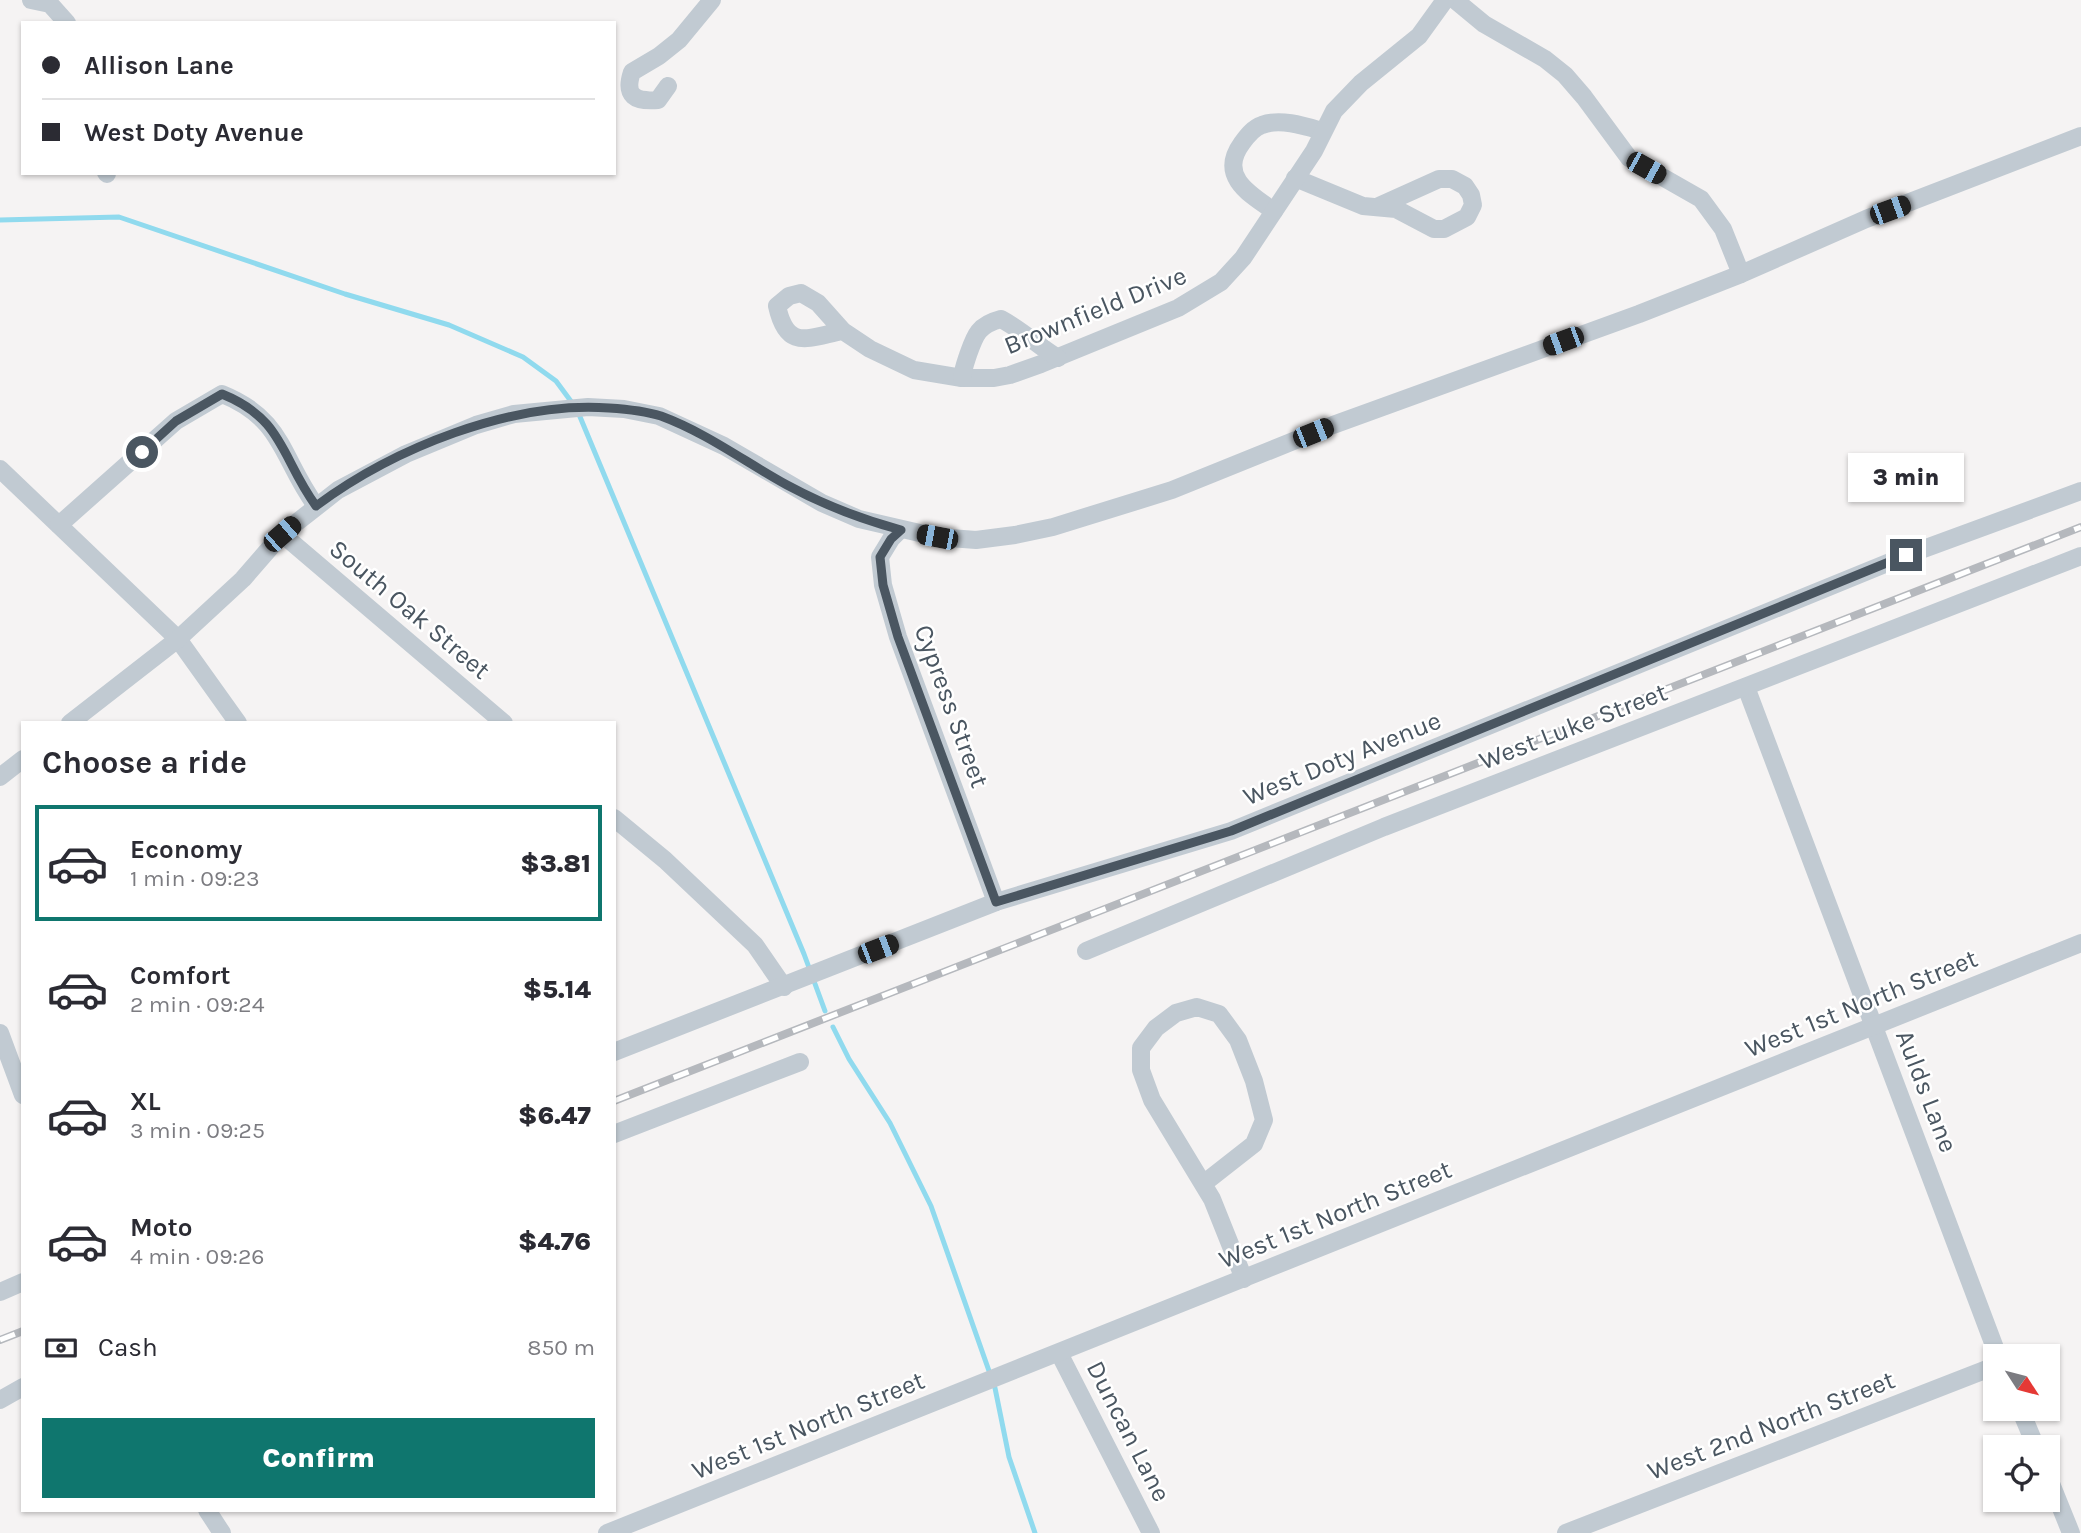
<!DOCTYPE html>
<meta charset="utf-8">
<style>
body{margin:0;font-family:Karla,sans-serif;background:#f7f7f7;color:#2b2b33;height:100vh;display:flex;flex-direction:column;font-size:26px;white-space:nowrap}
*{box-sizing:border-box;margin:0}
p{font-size:23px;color:#7c7c81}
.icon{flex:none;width:38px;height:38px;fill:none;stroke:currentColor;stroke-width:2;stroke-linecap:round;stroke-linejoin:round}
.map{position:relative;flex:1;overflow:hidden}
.side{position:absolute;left:21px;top:721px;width:595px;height:791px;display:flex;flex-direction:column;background:#fff;border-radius:0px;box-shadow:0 2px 5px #0004}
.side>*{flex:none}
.guide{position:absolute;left:21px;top:21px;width:595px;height:154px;border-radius:0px;box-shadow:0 2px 5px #0004;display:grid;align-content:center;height:154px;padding:0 21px;background:#fff}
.needle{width:46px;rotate:126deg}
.buttons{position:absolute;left:1983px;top:1344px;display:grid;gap:14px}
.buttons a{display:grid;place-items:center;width:77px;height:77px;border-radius:0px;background:#fff;box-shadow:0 2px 5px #0004;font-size:35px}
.end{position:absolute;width:32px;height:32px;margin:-16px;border:9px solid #4a5661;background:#fff;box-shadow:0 0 0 4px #fff}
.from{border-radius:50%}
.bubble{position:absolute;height:49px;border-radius:0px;background:#fff;box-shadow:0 2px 5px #0004;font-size:23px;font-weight:800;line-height:49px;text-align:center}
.car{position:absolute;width:21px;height:42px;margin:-21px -10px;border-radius:9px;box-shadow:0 0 5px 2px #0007;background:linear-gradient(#222 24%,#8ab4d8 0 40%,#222 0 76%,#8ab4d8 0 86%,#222 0)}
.guide b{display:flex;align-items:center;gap:24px;height:66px;font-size:26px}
.guide b+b{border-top:2px solid #e1e1e2}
.guide i{width:18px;height:18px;background:#2b2b33}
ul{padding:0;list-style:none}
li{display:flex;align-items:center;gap:21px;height:116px;margin:0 14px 10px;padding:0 7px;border:4px solid transparent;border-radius:0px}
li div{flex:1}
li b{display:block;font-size:26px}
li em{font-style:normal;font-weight:800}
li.selected{border-color:#0f766e}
li>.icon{width:63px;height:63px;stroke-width:1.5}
h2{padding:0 21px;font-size:32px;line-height:84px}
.pay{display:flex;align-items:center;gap:18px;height:77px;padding:0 21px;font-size:26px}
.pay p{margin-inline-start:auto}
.button{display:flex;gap:14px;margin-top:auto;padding:14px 21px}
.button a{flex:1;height:80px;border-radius:0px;background:#0f766e;color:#fff;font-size:28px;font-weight:800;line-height:80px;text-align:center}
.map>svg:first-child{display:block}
</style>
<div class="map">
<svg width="2081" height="1533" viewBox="0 0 2081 1533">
<rect width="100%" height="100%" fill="#f5f3f3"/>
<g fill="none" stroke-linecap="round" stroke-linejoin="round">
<g stroke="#90daee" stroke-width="5">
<polyline points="0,220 119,217 345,294 449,325 523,357 556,381 573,404"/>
<polyline points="578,412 804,954 825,1011"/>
<polyline points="833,1027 849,1059 890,1123 931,1206 995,1388 1009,1457 1035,1533"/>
</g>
<g stroke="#c1cad2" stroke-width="18">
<polyline points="31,0 50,4 67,23"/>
<polyline points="1455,0 1484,24 1545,59 1565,75 1584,97 1629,158 1701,199 1723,229 1741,274"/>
<path d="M668,86L658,100C635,102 624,96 632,72L659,56L679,40L712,0"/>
<polyline points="106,173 107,174"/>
<polyline points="1295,178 1363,206 1396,209 1434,229 1444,229 1467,217 1473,205 1471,195 1465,186 1452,179 1439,179 1379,206"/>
<path d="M1274,211C1249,194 1218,176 1242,143C1247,136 1253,128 1262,125C1280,118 1305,126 1322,131"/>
<path d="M843,331C807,338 787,351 777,306L789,296L801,293L818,303L843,331L870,349L914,370L962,378H994L1010,375L1041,364L1178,308L1221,282L1243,258L1314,151L1334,111L1361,83L1419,36L1445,0"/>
<path d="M962,378C963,369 965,364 968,355C975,335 978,325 1001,319C1022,330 1038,346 1058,358"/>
<polyline points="0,469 178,639 238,723"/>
<path d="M59,525L176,421L222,394C284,419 281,458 316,506"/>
<polyline points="900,530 891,539 880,557 883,585 898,637 996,902"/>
<polyline points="282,534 504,723"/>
<polyline points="1746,687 1998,1356"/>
<polyline points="70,723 178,639 243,579 282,534 338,490 406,454 476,425 514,414 588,407 624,409 659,416 724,446 822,503 859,519 937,537 976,540 1015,535 1053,527 1172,490 1333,425 1639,314 1741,274 1866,219 2081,136"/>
<polyline points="0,777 23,759"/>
<polyline points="614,818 665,860 755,945 784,987"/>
<polyline points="1086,951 1384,827 2081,556"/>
<polyline points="0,1033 23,1095"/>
<polyline points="614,1052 996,902 1231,831 1907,555 2081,491"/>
<polyline points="614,1134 800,1062"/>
<polyline points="1203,1184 1254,1144 1264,1120 1254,1081 1238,1040 1219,1014 1197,1007 1176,1013 1156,1028 1141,1048 1141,1070 1152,1100 1212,1199 1244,1279"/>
<polyline points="0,1292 23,1282"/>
<polyline points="1059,1353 1151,1533"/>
<polyline points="0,1400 23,1387"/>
<polyline points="2020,1409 2036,1447"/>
<polyline points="2048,1476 2071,1533"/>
<polyline points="207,1510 222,1533"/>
<polyline points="607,1533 2081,943"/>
<polyline points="1566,1533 1995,1366"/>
</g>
<g stroke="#b5b8bd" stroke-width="8">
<g id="rail">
<polyline points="614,1101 2081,527"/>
<polyline points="0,1340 23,1331"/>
</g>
</g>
<use href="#rail" stroke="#fff" stroke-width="5" stroke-dasharray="16" stroke-linecap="butt"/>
</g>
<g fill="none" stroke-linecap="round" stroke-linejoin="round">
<path stroke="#4a5661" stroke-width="9" d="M142,452L176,421L222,394C284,419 281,458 316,506C394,448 511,401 609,408C625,409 645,411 661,416C707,433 745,462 787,485C824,505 860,519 901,530L891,539L880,557L883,585L898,637L996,902L1231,831L1906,555"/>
</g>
<g text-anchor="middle" stroke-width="5" stroke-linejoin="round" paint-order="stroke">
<g font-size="26" fill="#4a5661" stroke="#fff">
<text transform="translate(1095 310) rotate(-22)" y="9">Brownfield Drive</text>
<text transform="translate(410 609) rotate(40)" y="9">South Oak Street</text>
<text transform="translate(952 706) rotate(70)" y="9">Cypress Street</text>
<text transform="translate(1573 726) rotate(-21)" y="9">West Luke Street</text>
<text transform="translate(1342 758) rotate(-22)" y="9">West Doty Avenue</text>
<text transform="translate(1861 1003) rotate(-22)" y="9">West 1st North Street</text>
<text transform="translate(1927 1091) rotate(69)" y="9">Aulds Lane</text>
<text transform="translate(1335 1214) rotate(-22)" y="9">West 1st North Street</text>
<text transform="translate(808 1425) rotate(-22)" y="9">West 1st North Street</text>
<text transform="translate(1771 1425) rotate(-21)" y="9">West 2nd North Street</text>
<text transform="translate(1129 1431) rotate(63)" y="9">Duncan Lane</text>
</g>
</g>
</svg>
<div class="buttons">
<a><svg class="needle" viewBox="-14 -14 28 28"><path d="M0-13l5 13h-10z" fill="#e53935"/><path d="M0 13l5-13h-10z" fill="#7c7c81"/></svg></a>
<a><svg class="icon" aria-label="locate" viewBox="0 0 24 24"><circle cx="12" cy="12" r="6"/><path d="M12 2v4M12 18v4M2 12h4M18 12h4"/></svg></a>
</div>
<i class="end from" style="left:142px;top:452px"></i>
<i class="end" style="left:1906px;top:555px"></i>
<div class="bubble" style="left:1848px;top:453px;width:116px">3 min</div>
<i class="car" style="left:1646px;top:168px;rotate:119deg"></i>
<i class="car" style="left:1890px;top:210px;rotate:70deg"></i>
<i class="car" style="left:1563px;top:341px;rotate:250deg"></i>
<i class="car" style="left:1313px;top:433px;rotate:68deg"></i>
<i class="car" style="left:282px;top:534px;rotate:49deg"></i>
<i class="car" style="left:937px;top:537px;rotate:281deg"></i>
<i class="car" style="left:878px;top:949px;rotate:69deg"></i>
<div class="guide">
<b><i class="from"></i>Allison Lane</b>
<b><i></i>West Doty Avenue</b>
</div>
<section class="side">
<h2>Choose a ride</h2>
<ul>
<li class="selected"><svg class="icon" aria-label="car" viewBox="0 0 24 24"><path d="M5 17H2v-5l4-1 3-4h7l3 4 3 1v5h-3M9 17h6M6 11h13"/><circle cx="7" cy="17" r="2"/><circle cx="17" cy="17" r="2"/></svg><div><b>Economy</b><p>1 min · 09:23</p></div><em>$3.81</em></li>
<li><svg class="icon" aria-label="car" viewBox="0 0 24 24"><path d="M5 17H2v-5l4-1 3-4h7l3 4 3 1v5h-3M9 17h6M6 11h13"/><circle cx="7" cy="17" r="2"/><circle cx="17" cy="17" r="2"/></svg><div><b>Comfort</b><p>2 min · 09:24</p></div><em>$5.14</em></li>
<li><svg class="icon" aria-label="car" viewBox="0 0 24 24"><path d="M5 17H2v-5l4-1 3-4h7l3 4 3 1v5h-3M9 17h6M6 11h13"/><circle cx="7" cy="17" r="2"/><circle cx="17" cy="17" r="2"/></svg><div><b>XL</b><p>3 min · 09:25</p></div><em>$6.47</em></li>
<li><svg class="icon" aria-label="car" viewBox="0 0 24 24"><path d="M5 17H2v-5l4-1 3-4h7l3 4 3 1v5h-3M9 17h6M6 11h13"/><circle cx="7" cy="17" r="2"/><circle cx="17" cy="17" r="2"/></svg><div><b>Moto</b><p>4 min · 09:26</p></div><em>$4.76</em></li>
</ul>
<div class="pay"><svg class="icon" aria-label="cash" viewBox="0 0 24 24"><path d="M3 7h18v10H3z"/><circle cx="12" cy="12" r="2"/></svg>Cash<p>850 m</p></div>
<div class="button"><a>Confirm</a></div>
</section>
</div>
